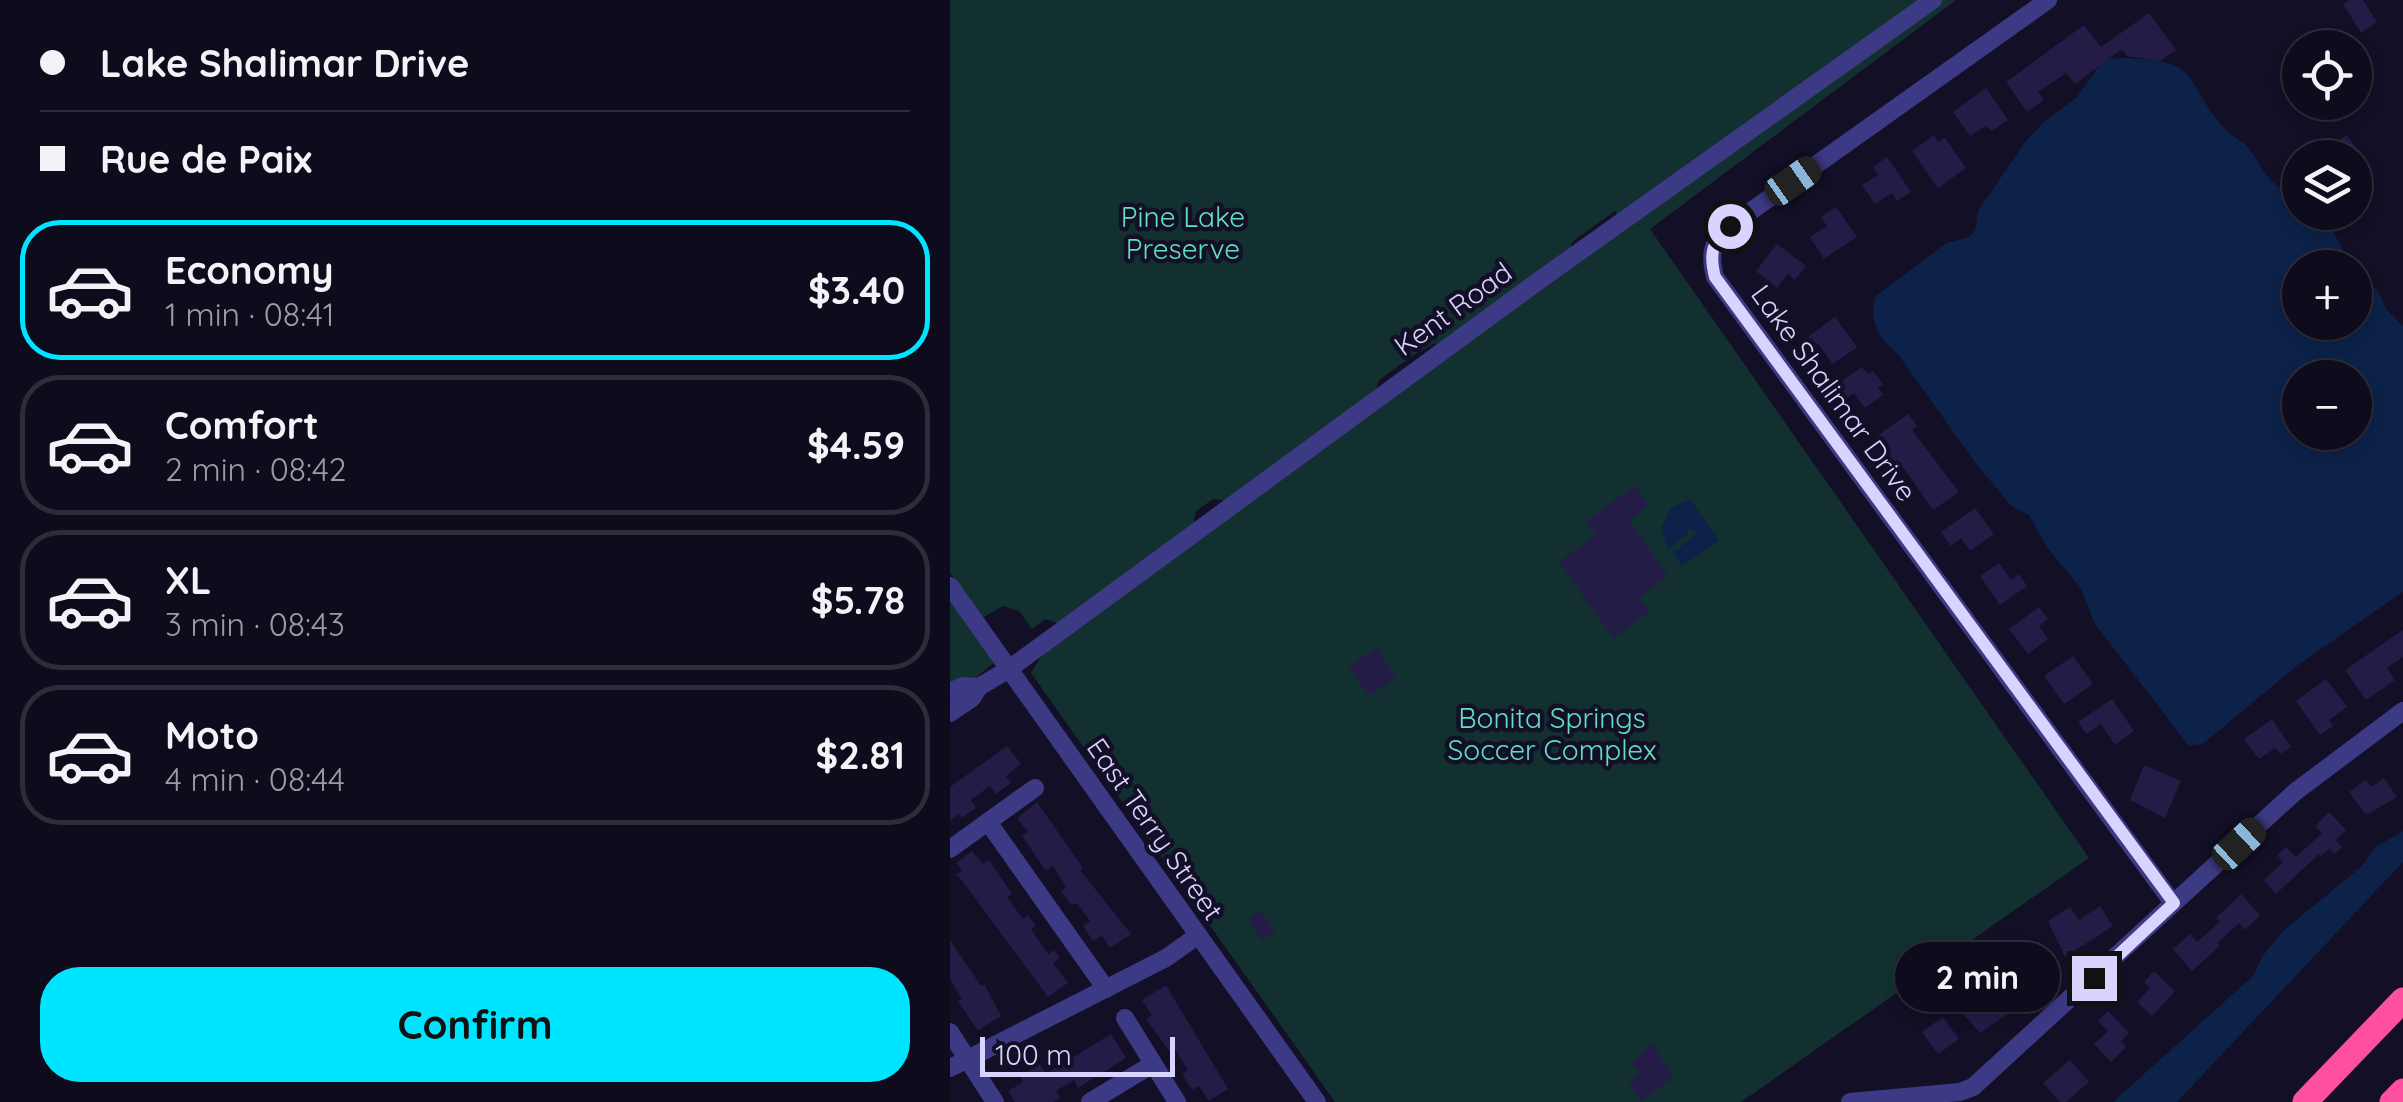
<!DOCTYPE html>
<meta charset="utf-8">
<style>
body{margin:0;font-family:Quicksand,sans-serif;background:#1c1929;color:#f1f3f6;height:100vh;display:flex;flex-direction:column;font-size:38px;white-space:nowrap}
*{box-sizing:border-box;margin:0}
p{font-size:32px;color:#9b9ba3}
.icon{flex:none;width:55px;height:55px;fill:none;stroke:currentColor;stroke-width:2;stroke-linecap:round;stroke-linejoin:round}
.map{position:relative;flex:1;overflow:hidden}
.sheet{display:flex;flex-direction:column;background:#0e0b1c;width:950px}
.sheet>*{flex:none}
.banner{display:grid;align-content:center;height:220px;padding:0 40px;background:#0e0b1c}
.fabs{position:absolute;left:1332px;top:30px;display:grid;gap:20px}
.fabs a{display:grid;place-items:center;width:90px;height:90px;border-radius:50%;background:#0e0b1c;box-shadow:0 5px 15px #0003,0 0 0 2px #2e2b3b;font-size:50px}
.scale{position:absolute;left:30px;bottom:25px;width:195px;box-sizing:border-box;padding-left:10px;border:5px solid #d9d4ff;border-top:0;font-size:28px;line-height:35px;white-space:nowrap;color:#d9d4ff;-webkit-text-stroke:8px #130f26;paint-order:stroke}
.end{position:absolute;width:45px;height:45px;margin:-22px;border:12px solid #d9d4ff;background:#111;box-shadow:0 0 0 5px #111}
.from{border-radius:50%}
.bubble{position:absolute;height:70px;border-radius:35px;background:#0e0b1c;box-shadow:0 5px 15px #0003,0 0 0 2px #2e2b3b;font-size:32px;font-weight:700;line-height:70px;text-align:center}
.car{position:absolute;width:30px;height:60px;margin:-30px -15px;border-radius:12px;box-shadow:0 0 8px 2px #0007;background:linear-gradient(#222 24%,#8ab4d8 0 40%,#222 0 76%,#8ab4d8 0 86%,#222 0)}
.banner b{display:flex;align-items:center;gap:35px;height:95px;font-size:38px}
.banner b+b{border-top:2px solid #2e2b3b}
.banner i{width:25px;height:25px;background:#f1f3f6}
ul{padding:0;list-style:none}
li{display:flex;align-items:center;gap:30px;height:140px;margin:0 20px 15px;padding:0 20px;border:5px solid #2e2b3b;border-radius:40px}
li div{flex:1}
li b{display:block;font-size:38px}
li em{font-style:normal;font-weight:700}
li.selected{border-color:#00e5ff}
li>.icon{width:90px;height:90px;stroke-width:1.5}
.action{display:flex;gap:20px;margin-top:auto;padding:20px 40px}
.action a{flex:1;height:115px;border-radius:40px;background:#00e5ff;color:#111;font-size:40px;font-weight:700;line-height:115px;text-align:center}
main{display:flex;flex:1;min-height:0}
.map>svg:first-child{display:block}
</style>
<main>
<section class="sheet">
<div class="banner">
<b><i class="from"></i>Lake Shalimar Drive</b>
<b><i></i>Rue de Paix</b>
</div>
<ul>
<li class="selected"><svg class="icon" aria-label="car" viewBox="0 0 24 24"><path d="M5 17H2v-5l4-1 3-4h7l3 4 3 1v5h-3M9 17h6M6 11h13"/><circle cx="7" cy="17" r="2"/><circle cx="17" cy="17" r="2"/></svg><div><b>Economy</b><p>1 min · 08:41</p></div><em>$3.40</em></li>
<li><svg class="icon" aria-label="car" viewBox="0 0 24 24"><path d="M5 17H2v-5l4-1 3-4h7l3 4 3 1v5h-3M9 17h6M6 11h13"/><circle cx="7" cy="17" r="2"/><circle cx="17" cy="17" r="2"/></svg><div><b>Comfort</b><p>2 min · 08:42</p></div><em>$4.59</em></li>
<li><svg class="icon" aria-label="car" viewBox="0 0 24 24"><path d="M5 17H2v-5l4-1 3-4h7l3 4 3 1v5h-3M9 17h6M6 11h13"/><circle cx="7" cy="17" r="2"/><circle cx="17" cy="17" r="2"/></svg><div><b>XL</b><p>3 min · 08:43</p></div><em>$5.78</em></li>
<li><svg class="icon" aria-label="car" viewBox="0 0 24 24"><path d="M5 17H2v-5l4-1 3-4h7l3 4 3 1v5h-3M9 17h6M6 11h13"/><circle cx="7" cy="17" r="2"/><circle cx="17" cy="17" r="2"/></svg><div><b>Moto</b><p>4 min · 08:44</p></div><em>$2.81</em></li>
</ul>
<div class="action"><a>Confirm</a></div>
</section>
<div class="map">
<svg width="1453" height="1102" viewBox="0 0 1453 1102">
<rect width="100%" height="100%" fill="#130f26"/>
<g fill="#12302f">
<polygon points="0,0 1006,0 700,229 1139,858 791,1102 385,1102 81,673 92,655 673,222 665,211 622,242 615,264 508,341 483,344 464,355 429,380 424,397 285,502 263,499 246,511 243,526 111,624 95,619 82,629 69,611 53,606 32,618 0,573"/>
<polygon points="0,599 45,662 0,698"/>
</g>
<g fill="#0c2248" fill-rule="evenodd">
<path d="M1172,58C1256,60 1230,79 1277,131C1284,138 1295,141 1300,150C1311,166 1317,180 1334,191L1350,184V212L1373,213L1402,267L1350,268V322H1405V272L1428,291L1436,309L1453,326V592L1349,664L1253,744L1239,746L1145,624L1130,587L1098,549L1079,515L1061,506L1024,461L947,353C928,339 918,319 926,296L996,243L1019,237L1025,230L1028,211L1075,142L1096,120L1127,97L1150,65L1158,59ZM1350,378H1405V432H1350Z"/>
<polygon points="740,499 769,540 732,566 723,553 748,532 739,529 736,536 718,550 711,528 721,508"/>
<polygon points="1453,831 1453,862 1227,1102 1163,1102 1303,976 1312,957 1333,931 1412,866 1424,848"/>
</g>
<g fill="#241b47">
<polygon points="1400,0 1413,0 1427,22 1411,33 1393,4"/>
<polygon points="1199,13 1226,50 1210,61 1177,56 1172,49 1125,84 1116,73 1088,92 1094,100 1077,112 1056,82 1134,25 1151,47"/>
<polygon points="1036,88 1058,120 1042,131 1035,126 1020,136 1003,112"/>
<polygon points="984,135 988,142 995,138 1016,168 988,188 962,151"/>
<polygon points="1397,135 1412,158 1381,158 1375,149"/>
<polygon points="937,157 961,192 947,201 942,193 925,204 912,185 928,175 923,167"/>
<polygon points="886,207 907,237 874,259 860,237 877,226 871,217"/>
<polygon points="827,244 856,266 845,280 838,274 827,288 806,271"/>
<polygon points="885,317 907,347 883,364 868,344 859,352 851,342"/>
<polygon points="912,367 918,374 923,371 933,384 928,388 933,395 915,408 904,393 896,399 886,385"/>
<polygon points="958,414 967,426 962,430 1009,492 983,510 953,467 947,472 923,439"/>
<polygon points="685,486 698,506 679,520 718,576 689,597 700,611 663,638 609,562 646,535 636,521"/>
<polygon points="1025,508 1044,534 1020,551 1011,538 1001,546 991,532"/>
<polygon points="1049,563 1061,580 1069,574 1077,586 1050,605 1030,576"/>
<polygon points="1089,607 1098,619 1089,626 1098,639 1078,654 1059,629"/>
<polygon points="1453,630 1453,657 1437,668 1445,680 1416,700 1395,670"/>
<polygon points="426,648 446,677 419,696 399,667"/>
<polygon points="1123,656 1143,684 1114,704 1094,676"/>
<polygon points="1376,679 1397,707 1379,720 1383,726 1370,735 1346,701"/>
<polygon points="1162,699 1184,731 1165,745 1151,724 1136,734 1128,722"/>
<polygon points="1322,719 1341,747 1330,754 1325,748 1309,759 1294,739"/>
<polygon points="57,746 71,764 56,776 61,783 46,794 40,786 21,800 26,808 12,818 9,814 0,821 0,787"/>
<polygon points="1194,765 1231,781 1215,818 1180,800"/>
<polygon points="1434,778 1447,797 1416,815 1399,792 1416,780 1421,787"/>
<polygon points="87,802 133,868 130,870 181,934 160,948 152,935 143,941 133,926 140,921 127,903 121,905 111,891 116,887 103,866 96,871 72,836 78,832 67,818"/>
<polygon points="1379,812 1396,830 1386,840 1392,847 1385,854 1379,849 1371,856 1369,854 1326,894 1314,880 1333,862 1327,855 1336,847 1346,857 1372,833 1365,826"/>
<polygon points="22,851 33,864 39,860 62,894 57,897 73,919 78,915 86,926 81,929 98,954 104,950 110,958 103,963 118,983 98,997 7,874 12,871 6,863"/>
<polygon points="1291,894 1310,915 1295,930 1289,923 1267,943 1270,946 1242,971 1223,949 1240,934 1247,942 1270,922 1266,918"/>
<polygon points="1150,906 1163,926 1115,957 1098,921 1120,907 1129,920"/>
<polygon points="310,911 325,931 312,940 298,919"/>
<polygon points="0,940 31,986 34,984 51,1016 28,1031 8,1001 12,999 0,979"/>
<polygon points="1204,971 1225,991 1202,1016 1187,1002 1200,988 1194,982"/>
<polygon points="1023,974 1050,1004 1053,1001 1062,1011 1030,1033 998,997"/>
<polygon points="216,985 278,1089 259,1101 249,1086 242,1090 232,1074 238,1070 225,1049 220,1052 196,1019 202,1015 192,1000"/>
<polygon points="1158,1011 1179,1033 1171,1041 1176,1047 1161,1062 1144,1044 1158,1031 1148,1021"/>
<polygon points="993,1017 1009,1039 988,1054 972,1032"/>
<polygon points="161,1034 176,1058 128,1088 124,1080 106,1091 110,1098 103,1102 65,1102 58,1091 73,1082 70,1076 90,1064 96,1074"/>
<polygon points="701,1043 723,1077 691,1102 679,1083 690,1072 682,1062"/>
<polygon points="1120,1060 1139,1082 1116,1102 1110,1102 1093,1083"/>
</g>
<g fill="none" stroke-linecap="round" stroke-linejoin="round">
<g stroke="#3d3a85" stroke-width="18">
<path d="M1098,0L780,226C762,241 759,254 765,277L1223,903"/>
<polyline points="0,586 367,1102"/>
<polyline points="0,692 13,686 29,687 59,669 587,282 983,0"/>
<polyline points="0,713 22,698 29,687"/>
<polyline points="38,822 156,989"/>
<polyline points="0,849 85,788"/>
<polyline points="175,1018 227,1102"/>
<polyline points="0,1032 45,1102"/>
<polyline points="0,1068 216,958 247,936"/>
<polyline points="140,1102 203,1064"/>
<polyline points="900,1102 1010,1092 1023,1087 1345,792 1453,711"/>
</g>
<g stroke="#ff4fa3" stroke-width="25">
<polyline points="1355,1102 1453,1000"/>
<polyline points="1442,1102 1453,1091"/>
</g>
</g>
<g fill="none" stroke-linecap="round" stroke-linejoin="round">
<path stroke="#d9d4ff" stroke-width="12" d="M780,226C762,241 759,254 765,277L1224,903L1144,978"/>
</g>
<g text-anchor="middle" stroke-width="9" stroke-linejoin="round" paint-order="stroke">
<g font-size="28" fill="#5fe0c0" stroke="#130f26">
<text x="233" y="227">Pine Lake<tspan x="233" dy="32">Preserve</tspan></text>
<text x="602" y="728">Bonita Springs<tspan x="602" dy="32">Soccer Complex</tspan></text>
</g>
<g font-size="28" fill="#d9d4ff" stroke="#130f26">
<text transform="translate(503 309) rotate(-36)" y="10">Kent Road</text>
<text transform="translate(884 393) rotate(54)" y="10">Lake Shalimar Drive</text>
<text transform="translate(205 829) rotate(55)" y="10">East Terry Street</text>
</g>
</g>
</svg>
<div class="fabs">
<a><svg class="icon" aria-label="locate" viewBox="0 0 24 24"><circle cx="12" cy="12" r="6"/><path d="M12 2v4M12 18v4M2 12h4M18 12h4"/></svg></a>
<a><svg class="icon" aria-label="layers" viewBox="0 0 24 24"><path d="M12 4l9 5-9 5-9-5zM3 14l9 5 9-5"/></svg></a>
<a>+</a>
<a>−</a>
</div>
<div class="scale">100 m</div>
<i class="end from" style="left:780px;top:226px"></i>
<i class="end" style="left:1144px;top:978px"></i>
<div class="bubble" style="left:945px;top:942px;width:165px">2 min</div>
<i class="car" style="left:843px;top:181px;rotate:55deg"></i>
<i class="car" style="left:1289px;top:844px;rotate:47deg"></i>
</div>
</main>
